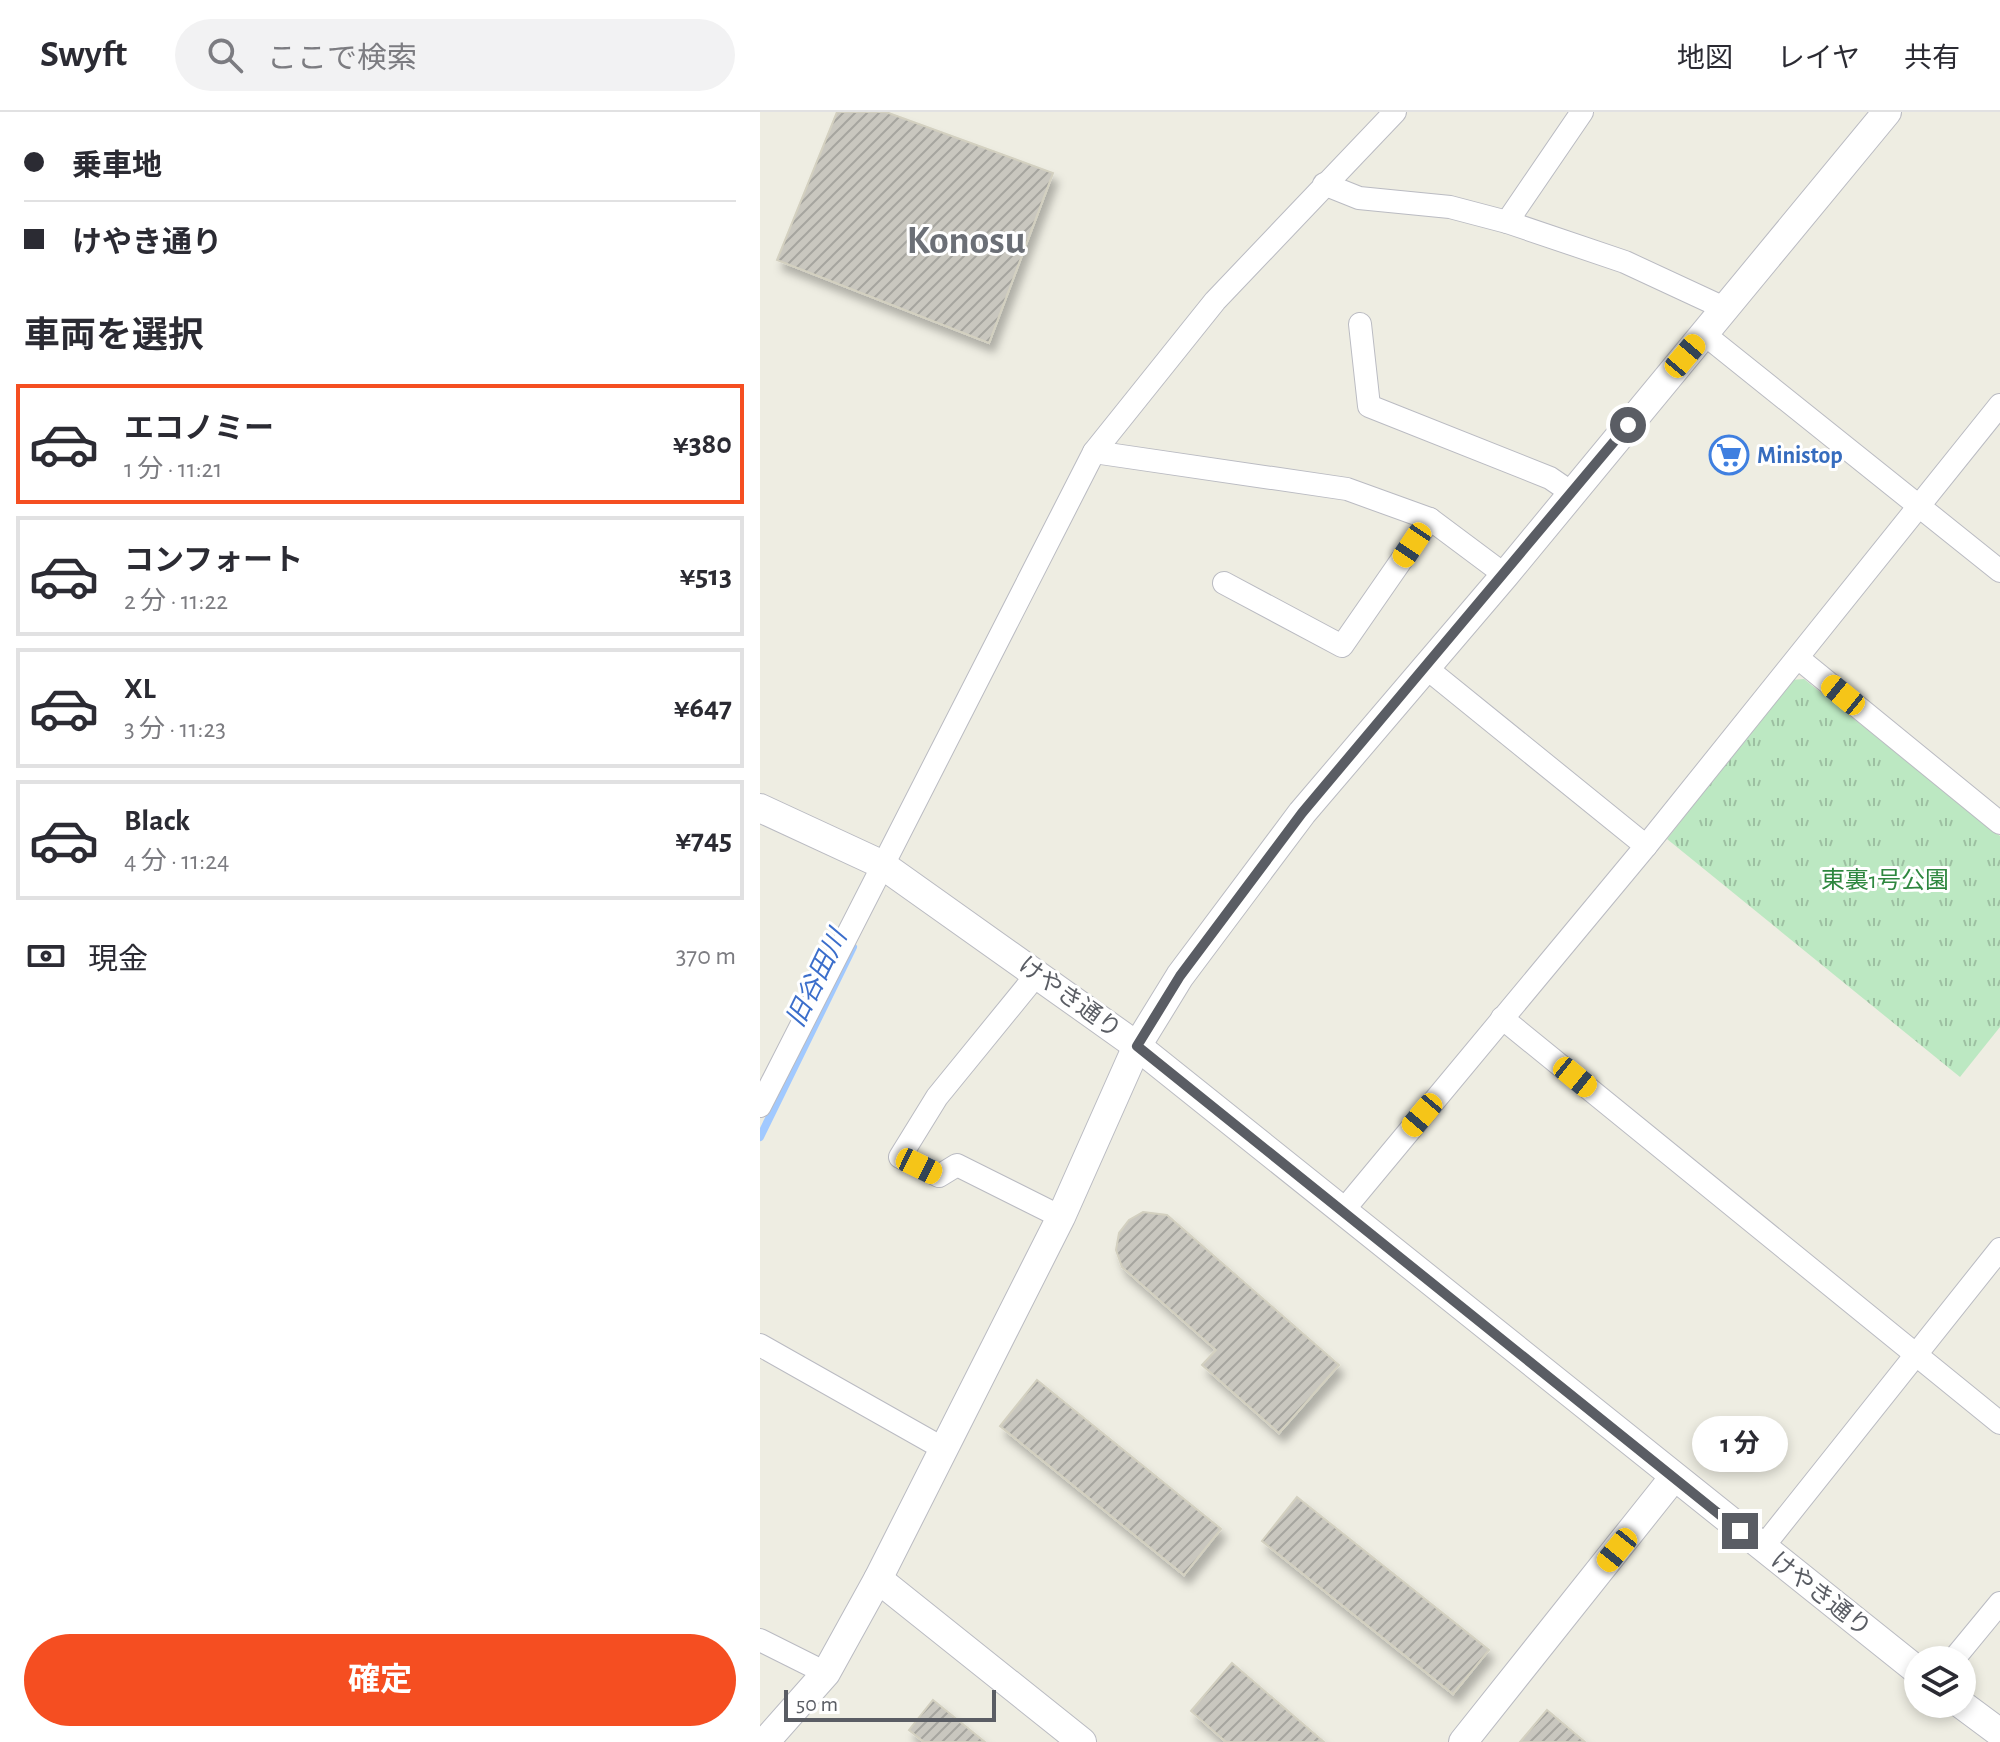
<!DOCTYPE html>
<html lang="ja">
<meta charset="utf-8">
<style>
body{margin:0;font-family:"Alegreya Sans","Noto Sans JP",sans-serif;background:#f2f2f3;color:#2b2b33;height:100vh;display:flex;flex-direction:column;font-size:30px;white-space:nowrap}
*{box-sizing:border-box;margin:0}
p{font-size:26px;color:#7c7c81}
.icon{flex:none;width:44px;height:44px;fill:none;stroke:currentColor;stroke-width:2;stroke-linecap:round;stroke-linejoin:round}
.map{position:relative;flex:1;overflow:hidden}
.details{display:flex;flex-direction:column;background:#fff;width:760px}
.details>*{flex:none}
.guide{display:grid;align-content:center;height:176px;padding:0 24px;background:#fff}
.buttons{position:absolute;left:1144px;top:1534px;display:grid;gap:16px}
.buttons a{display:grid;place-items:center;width:72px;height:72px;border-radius:50%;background:#fff;box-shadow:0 4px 12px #0003;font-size:40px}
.scale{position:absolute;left:24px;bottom:20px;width:212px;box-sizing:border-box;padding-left:8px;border:4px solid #5a5d64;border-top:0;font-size:22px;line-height:28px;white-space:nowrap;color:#5a5d64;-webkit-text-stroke:6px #fff;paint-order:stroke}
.end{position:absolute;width:36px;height:36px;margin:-18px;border:10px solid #5a5d64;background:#fff;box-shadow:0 0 0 4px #fff}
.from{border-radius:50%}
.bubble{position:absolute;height:56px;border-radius:28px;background:#fff;box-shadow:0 4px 12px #0003;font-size:26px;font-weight:700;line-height:56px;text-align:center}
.car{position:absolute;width:24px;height:48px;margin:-24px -12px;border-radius:10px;box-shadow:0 0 6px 2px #0007;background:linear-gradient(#f5c518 24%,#345 0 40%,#f5c518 0 76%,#345 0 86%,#f5c518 0)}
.guide b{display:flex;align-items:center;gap:28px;height:76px;font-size:30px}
.guide b+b{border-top:2px solid #e1e1e2}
.guide i{width:20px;height:20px;background:#2b2b33}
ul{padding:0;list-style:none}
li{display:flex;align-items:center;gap:24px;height:120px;margin:0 16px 12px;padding:0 8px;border:4px solid #e1e1e2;border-radius:0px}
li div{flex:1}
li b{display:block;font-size:30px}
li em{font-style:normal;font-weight:700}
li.selected{border-color:#f54e21}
li>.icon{width:72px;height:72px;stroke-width:1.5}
h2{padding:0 24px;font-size:36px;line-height:96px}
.pay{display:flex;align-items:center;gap:20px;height:88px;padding:0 24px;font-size:30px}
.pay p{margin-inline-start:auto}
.cta{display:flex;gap:16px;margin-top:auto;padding:16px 24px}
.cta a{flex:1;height:92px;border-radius:48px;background:#f54e21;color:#fff;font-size:32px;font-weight:700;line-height:92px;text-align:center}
header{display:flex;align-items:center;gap:48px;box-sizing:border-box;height:112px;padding:0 40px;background:#fff;border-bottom:2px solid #e1e1e2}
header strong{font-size:38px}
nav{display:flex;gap:44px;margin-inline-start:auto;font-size:28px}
.search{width:560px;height:72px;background:#f2f2f3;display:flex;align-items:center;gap:20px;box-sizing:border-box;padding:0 28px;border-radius:44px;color:#7c7c81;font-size:30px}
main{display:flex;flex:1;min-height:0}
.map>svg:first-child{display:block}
</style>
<header>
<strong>Swyft</strong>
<div class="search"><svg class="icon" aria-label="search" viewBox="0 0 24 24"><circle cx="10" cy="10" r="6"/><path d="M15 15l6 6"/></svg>ここで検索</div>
<nav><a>地図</a><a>レイヤ</a><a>共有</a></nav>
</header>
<main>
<section class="details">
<div class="guide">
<b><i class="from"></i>乗車地</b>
<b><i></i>けやき通り</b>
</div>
<h2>車両を選択</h2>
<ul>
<li class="selected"><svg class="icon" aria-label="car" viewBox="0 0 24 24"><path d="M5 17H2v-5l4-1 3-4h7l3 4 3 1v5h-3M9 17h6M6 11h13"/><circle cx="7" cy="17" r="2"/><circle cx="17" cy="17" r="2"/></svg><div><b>エコノミー</b><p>1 分 · 11:21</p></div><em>¥380</em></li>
<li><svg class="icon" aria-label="car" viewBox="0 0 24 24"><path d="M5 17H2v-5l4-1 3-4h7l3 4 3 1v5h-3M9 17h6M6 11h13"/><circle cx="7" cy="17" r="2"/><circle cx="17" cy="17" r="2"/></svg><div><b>コンフォート</b><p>2 分 · 11:22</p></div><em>¥513</em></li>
<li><svg class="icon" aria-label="car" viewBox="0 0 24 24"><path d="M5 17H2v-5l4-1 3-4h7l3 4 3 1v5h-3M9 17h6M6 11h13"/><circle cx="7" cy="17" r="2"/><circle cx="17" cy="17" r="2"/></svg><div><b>XL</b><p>3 分 · 11:23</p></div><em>¥647</em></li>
<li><svg class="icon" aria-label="car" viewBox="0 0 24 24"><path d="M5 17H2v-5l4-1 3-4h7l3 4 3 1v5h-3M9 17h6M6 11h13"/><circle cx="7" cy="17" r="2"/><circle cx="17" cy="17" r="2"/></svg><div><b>Black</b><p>4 分 · 11:24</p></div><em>¥745</em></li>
</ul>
<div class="pay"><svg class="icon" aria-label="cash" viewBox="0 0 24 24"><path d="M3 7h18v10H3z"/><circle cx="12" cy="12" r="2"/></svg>現金<p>370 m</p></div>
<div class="cta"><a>確定</a></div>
</section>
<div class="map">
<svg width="1240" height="1630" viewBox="0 0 1240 1630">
<defs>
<pattern id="park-tufts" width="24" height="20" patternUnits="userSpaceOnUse" patternTransform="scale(2)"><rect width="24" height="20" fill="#bce8c2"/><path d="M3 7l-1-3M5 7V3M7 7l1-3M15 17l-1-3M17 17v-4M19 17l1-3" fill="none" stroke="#9cbfa1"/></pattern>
<pattern id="building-hatch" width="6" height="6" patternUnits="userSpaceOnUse" patternTransform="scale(2)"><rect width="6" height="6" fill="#c9c7bf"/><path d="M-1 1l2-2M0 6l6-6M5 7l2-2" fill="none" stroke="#a6a59f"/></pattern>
<filter id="shadow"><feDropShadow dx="5" dy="9" stdDeviation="4" flood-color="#0004"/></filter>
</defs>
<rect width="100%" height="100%" fill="#eeede2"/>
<polygon fill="url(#park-tufts)" points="1044,567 1240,724 1240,915 1200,965 907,727 1031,568"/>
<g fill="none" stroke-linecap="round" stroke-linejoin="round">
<polyline stroke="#a1c9ff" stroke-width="8" points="0,1025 93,835"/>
</g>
<g fill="url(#building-hatch)" stroke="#d3d0c0" stroke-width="2" filter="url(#shadow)">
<polygon points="77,0 126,0 293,61 229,231 17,148"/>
<polygon points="383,1100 407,1103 579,1253 519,1321 442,1253 456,1238 362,1155 356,1138 359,1121 369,1108"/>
<polygon points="277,1268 461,1417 424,1463 240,1314"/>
<polygon points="537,1385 729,1538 693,1582 502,1429"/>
<polygon points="472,1551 564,1630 466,1630 431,1599"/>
<polygon points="173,1588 225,1630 164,1630 149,1618"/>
<polygon points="787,1598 825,1630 760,1630"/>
</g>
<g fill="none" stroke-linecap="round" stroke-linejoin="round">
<g stroke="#babbc2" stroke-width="24">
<g id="minor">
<polyline points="564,72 599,86 690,95 747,110 865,150 964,196"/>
<polyline points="747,110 822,0"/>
<polyline points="600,212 609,294 790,366 812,381"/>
<polyline points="944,222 1240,459"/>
<polyline points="334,340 587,377 670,407 745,463"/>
<polyline points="464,471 582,534 670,407"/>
<polyline points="1038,546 1240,711"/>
<polyline points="665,555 886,734"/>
<polyline points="278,861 177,985 140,1045 179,1064 197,1053 301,1105"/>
<polyline points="742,906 1240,1311"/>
<polyline points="0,994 334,340 455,189 635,0"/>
<polyline points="582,1100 886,734 1240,293"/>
<polyline points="0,1233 184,1337"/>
<polyline points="1002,1436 1240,1137"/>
<polyline points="0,1528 66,1561"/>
<polyline points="1193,1548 1240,1491"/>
</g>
</g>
<g stroke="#babbc2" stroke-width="30">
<g id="tertiary">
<polyline points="0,696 121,752 377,934 1158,1559"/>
<polyline points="118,1467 322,1630"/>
<polyline points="1201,1592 1240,1621"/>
<polyline points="5,1630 66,1561 118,1467 301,1105 377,934 420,864 542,701 745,463 1127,0"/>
<polyline points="703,1630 914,1365"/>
</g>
</g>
<use href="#minor" stroke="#fff" stroke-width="22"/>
<use href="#tertiary" stroke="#fff" stroke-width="28"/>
</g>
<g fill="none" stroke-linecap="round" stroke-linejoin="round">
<polyline stroke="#5a5d64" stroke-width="10" points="868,313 542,701 420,864 377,934 980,1419"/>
</g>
<defs>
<g id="supermarket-ring" transform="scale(2)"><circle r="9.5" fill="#fff" stroke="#3f7fe0" stroke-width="1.5"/><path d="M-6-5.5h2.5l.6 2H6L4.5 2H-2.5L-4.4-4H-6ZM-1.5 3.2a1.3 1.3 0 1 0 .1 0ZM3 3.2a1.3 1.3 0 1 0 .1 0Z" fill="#3f7fe0"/></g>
</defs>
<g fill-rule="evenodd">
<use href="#supermarket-ring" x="969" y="343"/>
</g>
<g text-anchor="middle" stroke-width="6" stroke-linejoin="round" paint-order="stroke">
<g font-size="24" font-weight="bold" fill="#366cbe" stroke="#fff" text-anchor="start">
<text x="997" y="351">Ministop</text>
</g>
<g font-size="24" fill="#2e873f" stroke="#fff">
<text x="1125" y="776">東裏1号公園</text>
</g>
<g font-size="24" fill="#5a5d64" stroke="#fff">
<text transform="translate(310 885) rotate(36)" y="8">けやき通り</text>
<text transform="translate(1061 1482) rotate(38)" y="8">けやき通り</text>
</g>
<g font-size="26" font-style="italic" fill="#3b6ecb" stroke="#fff">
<text transform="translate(56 866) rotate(-64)" y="9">旧谷田川</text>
</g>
<g font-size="40" font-weight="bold" fill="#6b6f76" stroke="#fff">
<text x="206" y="141">Konosu</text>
</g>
</g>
</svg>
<div class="buttons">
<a><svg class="icon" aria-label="layers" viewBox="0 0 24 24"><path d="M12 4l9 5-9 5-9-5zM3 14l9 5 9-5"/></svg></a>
</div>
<div class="scale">50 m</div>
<i class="end from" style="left:868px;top:313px"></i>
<i class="end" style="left:980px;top:1419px"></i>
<div class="bubble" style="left:932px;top:1304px;width:96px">1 分</div>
<i class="car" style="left:925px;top:244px;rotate:40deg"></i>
<i class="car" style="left:652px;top:433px;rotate:214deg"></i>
<i class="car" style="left:1083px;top:583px;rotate:309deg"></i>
<i class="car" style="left:815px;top:965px;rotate:129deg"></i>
<i class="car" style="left:662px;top:1003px;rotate:220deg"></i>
<i class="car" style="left:159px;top:1054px;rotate:116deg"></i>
<i class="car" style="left:857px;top:1438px;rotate:219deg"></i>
</div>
</main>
